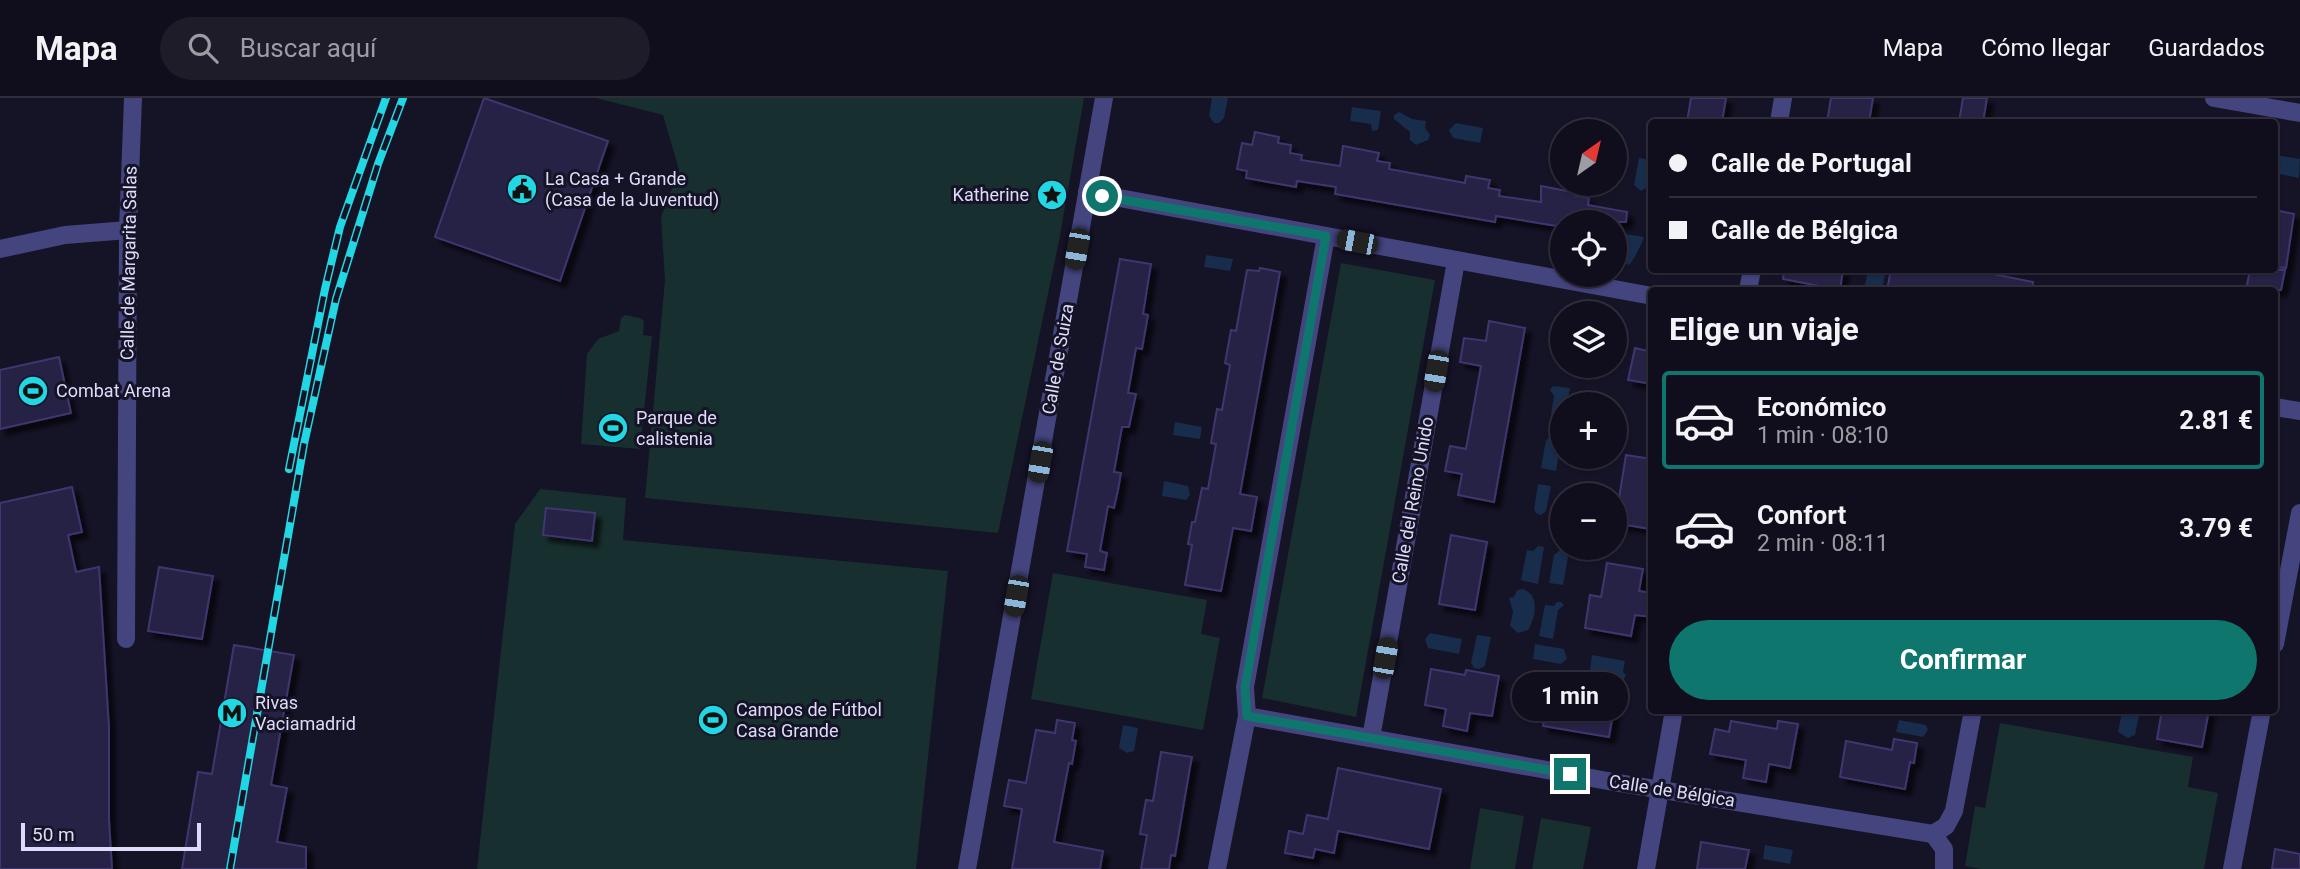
<!DOCTYPE html>
<html lang="es">
<meta charset="utf-8">
<style>
body{margin:0;font-family:Roboto,sans-serif;background:#1e1c29;color:#f1f3f6;height:100vh;display:flex;flex-direction:column;font-size:26px;white-space:nowrap}
*{box-sizing:border-box;margin:0}
p{font-size:23px;color:#9c9ca3}
.icon{flex:none;width:38px;height:38px;fill:none;stroke:currentColor;stroke-width:2;stroke-linecap:round;stroke-linejoin:round}
.map{position:relative;flex:1;overflow:hidden}
.details{position:absolute;left:1648px;top:189px;width:630px;height:427px;display:flex;flex-direction:column;background:#100e1c;border-radius:7px;box-shadow:0 2px 5px #0004,0 0 0 2px #302e3b}
.details>*{flex:none}
.hud{position:absolute;left:1648px;top:21px;width:630px;height:154px;border-radius:7px;box-shadow:0 2px 5px #0004,0 0 0 2px #302e3b;display:grid;align-content:center;height:154px;padding:0 21px;background:#100e1c}
.needle{width:46px;rotate:34deg}
.tools{position:absolute;left:1550px;top:21px;display:grid;gap:14px}
.tools a{display:grid;place-items:center;width:77px;height:77px;border-radius:50%;background:#100e1c;box-shadow:0 2px 5px #0004,0 0 0 2px #302e3b;font-size:35px}
.scale{position:absolute;left:21px;bottom:18px;width:180px;box-sizing:border-box;padding-left:7px;border:4px solid #dfdcfb;border-top:0;font-size:19px;line-height:24px;white-space:nowrap;color:#dfdcfb;-webkit-text-stroke:5px #151326;paint-order:stroke}
.end{position:absolute;width:32px;height:32px;margin:-16px;border:9px solid #0f766e;background:#fff;box-shadow:0 0 0 4px #fff}
.from{border-radius:50%}
.bubble{position:absolute;height:49px;border-radius:24px;background:#100e1c;box-shadow:0 2px 5px #0004,0 0 0 2px #302e3b;font-size:23px;font-weight:700;line-height:49px;text-align:center}
.car{position:absolute;width:21px;height:42px;margin:-21px -10px;border-radius:9px;box-shadow:0 0 5px 2px #0007;background:linear-gradient(#222 24%,#8ab4d8 0 40%,#222 0 76%,#8ab4d8 0 86%,#222 0)}
.hud b{display:flex;align-items:center;gap:24px;height:66px;font-size:26px}
.hud b+b{border-top:2px solid #302e3b}
.hud i{width:18px;height:18px;background:#f1f3f6}
ul{padding:0;list-style:none}
li{display:flex;align-items:center;gap:21px;height:98px;margin:0 14px 10px;padding:0 7px;border:4px solid transparent;border-radius:7px}
li div{flex:1}
li b{display:block;font-size:26px}
li em{font-style:normal;font-weight:700}
li.active{border-color:#0f766e}
li>.icon{width:63px;height:63px;stroke-width:1.5}
h2{padding:0 21px;font-size:32px;line-height:84px}
.action{display:flex;gap:14px;margin-top:auto;padding:14px 21px}
.action a{flex:1;height:80px;border-radius:42px;background:#0f766e;color:#fff;font-size:28px;font-weight:700;line-height:80px;text-align:center}
header{display:flex;align-items:center;gap:42px;box-sizing:border-box;height:98px;padding:0 35px;background:#100e1c;border-bottom:2px solid #302e3b}
header strong{font-size:33px}
nav{display:flex;gap:38px;margin-inline-start:auto;font-size:24px}
.search{width:490px;height:63px;background:#1e1c29;display:flex;align-items:center;gap:18px;box-sizing:border-box;padding:0 24px;border-radius:38px;color:#9c9ca3;font-size:26px}
.map>svg:first-child{display:block}
</style>
<header>
<strong>Mapa</strong>
<div class="search"><svg class="icon" aria-label="search" viewBox="0 0 24 24"><circle cx="10" cy="10" r="6"/><path d="M15 15l6 6"/></svg>Buscar aquí</div>
<nav><a>Mapa</a><a>Cómo llegar</a><a>Guardados</a></nav>
</header>
<div class="map">
<svg width="2300" height="771" viewBox="0 0 2300 771">
<defs>
<filter id="shadow"><feDropShadow dx="6" dy="6" stdDeviation="2" flood-color="#0009"/></filter>
</defs>
<rect width="100%" height="100%" fill="#151326"/>
<g fill="#172f2e">
<polygon points="596,0 1084,0 1059,143 998,435 645,400 665,182 661,119 679,72 663,17"/>
<polygon points="1341,165 1435,182 1356,619 1262,600"/>
<polygon points="625,217 640,220 644,223 643,237 652,238 640,351 581,346 587,256 598,241 619,233 621,220"/>
<polygon points="540,391 626,400 623,442 948,473 916,771 477,771 515,426"/>
<polygon points="1053,475 1207,502 1201,536 1220,540 1203,632 1031,601"/>
<polygon points="2000,625 2193,659 2188,689 2218,695 2204,771 1981,771 1965,768 1975,708 1985,710"/>
<polygon points="1480,710 1524,718 1515,771 1470,771"/>
<polygon points="1541,720 1591,729 1583,771 1532,771"/>
</g>
<g fill="#172d4b">
<polygon points="1212,0 1228,0 1224,20 1219,25 1214,25 1209,18"/>
<polygon points="1352,9 1381,13 1378,32 1372,33 1371,26 1350,23"/>
<polygon points="1399,14 1412,21 1426,23 1425,30 1430,37 1428,42 1416,47 1410,42 1410,34 1394,21 1394,17"/>
<polygon points="1456,25 1483,30 1480,45 1453,40 1449,32"/>
<polygon points="2275,57 2300,61 2299,80 2275,75"/>
<polygon points="1639,60 1652,62 1648,89 1641,93 1634,87"/>
<path d="M1626,136L1644,139C1643,143 1633,164 1629,167L1619,163L1623,138Z"/>
<polygon points="1206,157 1233,161 1230,173 1204,169"/>
<polygon points="1868,172 1886,172 1882,192 1864,192"/>
<polygon points="1553,288 1570,290 1567,306 1563,306 1563,318 1551,316 1554,298 1550,292"/>
<polygon points="1175,324 1202,329 1200,341 1173,337"/>
<polygon points="1551,338 1556,338 1561,344 1556,373 1541,370 1546,342"/>
<polygon points="1164,383 1188,388 1190,397 1186,402 1162,398"/>
<polygon points="1538,386 1551,388 1546,413 1541,417 1536,415 1534,411"/>
<polygon points="1538,448 1544,449 1538,486 1521,482 1527,452 1533,453"/>
<polygon points="1560,452 1565,453 1568,459 1563,487 1549,485 1554,457"/>
<path d="M1523,491C1540,497 1536,519 1528,532L1518,535L1510,528L1513,514L1509,500L1514,499L1517,492Z"/>
<polygon points="1557,504 1561,504 1564,507 1558,512 1553,541 1539,538 1545,507 1554,508"/>
<polygon points="1430,535 1462,541 1459,556 1428,550 1425,541"/>
<polygon points="1477,537 1491,539 1485,568 1479,571 1474,570 1471,565"/>
<polygon points="1535,546 1564,551 1567,561 1561,566 1533,561"/>
<polygon points="1592,557 1625,563 1623,574 1626,577 1624,581 1590,572"/>
<polygon points="2122,613 2140,613 2135,637 2128,640 2118,634"/>
<polygon points="1899,622 1926,627 1928,632 1923,639 1896,634"/>
<polygon points="1123,627 1138,630 1134,653 1127,655 1119,650"/>
<polygon points="1765,747 1793,752 1790,766 1763,761"/>
</g>
<g fill="#272145" stroke="#3f366e" stroke-width="2" filter="url(#shadow)">
<polygon points="484,0 608,43 560,183 435,139"/>
<polygon points="1691,0 1726,0 1722,24 1687,24"/>
<polygon points="1831,0 1873,0 1869,24 1827,24"/>
<polygon points="1963,0 1987,0 1983,24 1959,24"/>
<polygon points="1255,34 1279,39 1278,45 1291,47 1290,55 1302,57 1301,62 1340,68 1343,48 1379,55 1377,63 1390,65 1389,71 1465,85 1466,78 1490,82 1488,90 1500,92 1499,98 1541,104 1541,88 1577,95 1576,98 1589,100 1588,107 1627,114 1626,124 1563,124 1563,129 1496,118 1495,124 1335,96 1336,89 1297,83 1296,89 1246,80 1247,73 1237,71 1242,45 1252,47"/>
<polygon points="2275,112 2294,116 2286,170 2275,169"/>
<polygon points="1120,161 1151,166 1143,216 1148,217 1142,251 1136,250 1128,295 1136,296 1129,329 1122,329 1114,374 1121,375 1118,392 1114,410 1108,408 1100,453 1107,455 1104,472 1085,469 1087,456 1067,453"/>
<polygon points="1260,170 1280,174 1240,396 1257,399 1251,433 1233,430 1221,493 1185,487 1192,447 1188,446 1192,424 1195,424 1202,390 1208,391 1216,346 1211,345 1217,311 1222,312 1230,267 1225,265 1231,232 1236,233 1247,172 1259,173"/>
<polygon points="1784,172 1843,172 1840,192 1783,181"/>
<polygon points="1891,172 1973,172 2033,184 2032,192 1887,192"/>
<polygon points="2250,172 2285,172 2281,192 2246,192"/>
<polygon points="1489,223 1525,230 1494,404 1458,397 1462,376 1445,373 1450,348 1466,351 1481,268 1460,264 1464,240 1486,243"/>
<polygon points="1635,250 1652,254 1652,286 1628,282"/>
<polygon points="59,259 71,315 0,331 0,272"/>
<polygon points="1626,357 1652,361 1652,419 1650,431 1615,425"/>
<polygon points="72,389 82,434 68,437 76,474 99,469 109,630 109,722 112,771 0,771 0,405"/>
<polygon points="546,410 595,415 592,443 543,437"/>
<polygon points="1451,437 1487,444 1475,512 1439,506"/>
<polygon points="1607,465 1643,471 1639,493 1652,495 1652,519 1635,517 1631,538 1585,530 1590,497 1601,499"/>
<polygon points="159,469 213,478 202,541 148,533"/>
<polygon points="234,547 294,557 271,687 287,690 277,744 306,749 306,771 182,771 198,674 212,676"/>
<polygon points="1431,571 1465,577 1466,572 1499,578 1492,618 1470,615 1467,633 1443,628 1446,611 1425,607"/>
<polygon points="1549,592 1615,604 1609,639 1543,628"/>
<polygon points="2162,612 2209,612 2202,649 2157,641"/>
<polygon points="1057,622 1075,625 1072,642 1076,643 1072,666 1069,665 1054,744 1103,753 1100,771 1012,771 1022,711 1004,708 1009,682 1026,685 1036,632 1055,635"/>
<polygon points="1731,623 1777,631 1778,623 1798,626 1790,670 1769,666 1766,684 1743,680 1746,662 1710,656 1715,631 1729,634"/>
<polygon points="1894,641 1917,645 1914,665 1910,664 1905,691 1840,679 1846,643 1892,652"/>
<polygon points="1161,654 1192,659 1190,669 1175,758 1171,757 1169,771 1141,771 1147,737 1140,736 1146,702 1153,703"/>
<polygon points="1338,670 1441,691 1429,751 1338,733 1334,755 1315,751 1313,760 1285,755 1289,733 1303,736 1307,717 1328,721"/>
<polygon points="1701,744 1749,752 1745,771 1697,771"/>
<polygon points="2275,751 2300,756 2300,771 2272,771"/>
</g>
<g fill="none" stroke-linecap="round" stroke-linejoin="round">
<g stroke="#44447f" stroke-width="18">
<polyline points="2214,0 2300,15"/>
<polyline points="1779,24 1783,0"/>
<polyline points="1087,94 1652,198"/>
<polyline points="0,151 65,137 128,132"/>
<polyline points="1748,192 1752,172"/>
<polyline points="2275,309 2300,313"/>
<polyline points="126,541 128,132 133,0"/>
<polyline points="2275,546 2300,415"/>
<polyline points="1247,618 1619,685 1933,736"/>
<polyline points="1371,640 1456,163"/>
<polyline points="967,771 1104,0"/>
<polyline points="1217,771 1247,618 1245,589 1326,138"/>
<polyline points="1646,771 1674,612"/>
<polyline points="1944,771 1944,751 1933,736 1946,728 1954,713 1973,612"/>
<polyline points="2232,771 2262,612"/>
</g>
<g stroke="#20d7e3" stroke-width="8">
<g id="rail">
<polyline points="289,371 325,191 340,129 386,0"/>
<polyline points="230,771 304,346 336,201 378,66 403,0"/>
</g>
</g>
<use href="#rail" stroke="#151326" stroke-width="5" stroke-dasharray="16" stroke-linecap="butt"/>
</g>
<g fill="none" stroke-linecap="round" stroke-linejoin="round">
<polyline stroke="#0f766e" stroke-width="9" points="1102,98 1326,138 1245,589 1247,618 1570,676"/>
</g>
<defs>
<g id="civic-disc" transform="scale(1.575)"><circle r="9.5" fill="#20d7e3" stroke="#151326"/><path d="M-.6-6.5H3V-4.5H.6V-3L4-1V1h2V6H-6V1h2V-1L-.6-3ZM-1.2 2.5V6h2.4V2.5Z" fill="#111"/></g>
<g id="sight-disc" transform="scale(1.575)"><circle r="9.5" fill="#20d7e3" stroke="#151326"/><path d="M0-6L1.8-2.2L6-1.7L2.9 1.2L3.7 5.4L0 3.3L-3.7 5.4L-2.9 1.2L-6-1.7L-1.8-2.2Z" fill="#111"/></g>
<g id="stadium-disc" transform="scale(1.575)"><circle r="9.5" fill="#20d7e3" stroke="#151326"/><path d="M0-5a6.5 5 0 1 0 0 10a6.5 5 0 1 0 0-10ZM-3.5-1.8h7v3.6h-7Z" fill="#111"/></g>
<g id="metro-disc" transform="scale(1.575)"><circle r="9.5" fill="#20d7e3" stroke="#151326"/><path d="M-5.5 5V-5H-3L0 0L3-5H5.5V5H3V-.5L0 4L-3-.5V5Z" fill="#111"/></g>
</defs>
<g fill-rule="evenodd">
<use href="#civic-disc" x="522" y="91"/>
<use href="#sight-disc" x="1052" y="97"/>
<use href="#stadium-disc" x="33" y="293"/>
<use href="#stadium-disc" x="613" y="330"/>
<use href="#metro-disc" x="232" y="615"/>
<use href="#stadium-disc" x="713" y="622"/>
</g>
<g text-anchor="middle" stroke-width="6" stroke-linejoin="round" paint-order="stroke">
<g font-size="18" fill="#dfdcfb" stroke="#151326" text-anchor="start">
<text x="545" y="87">La Casa + Grande<tspan x="545" dy="21">(Casa de la Juventud)</tspan></text>
<text x="1029" y="103" text-anchor="end">Katherine</text>
<text x="56" y="299">Combat Arena</text>
<text x="636" y="326">Parque de<tspan x="636" dy="21">calistenia</tspan></text>
<text x="255" y="611">Rivas<tspan x="255" dy="21">Vaciamadrid</tspan></text>
<text x="736" y="618">Campos de Fútbol<tspan x="736" dy="21">Casa Grande</tspan></text>
</g>
<g font-size="18" fill="#dfdcfb" stroke="#151326">
<text transform="translate(129 165) rotate(-89)" y="6">Calle de Margarita Salas</text>
<text transform="translate(1058 261) rotate(-80)" y="6">Calle de Suiza</text>
<text transform="translate(1413 402) rotate(-80)" y="6">Calle del Reino Unido</text>
<text transform="translate(1672 693) rotate(9)" y="6">Calle de Bélgica</text>
</g>
</g>
</svg>
<div class="tools">
<a><svg class="needle" viewBox="-14 -14 28 28"><path d="M0-13l5 13h-10z" fill="#e53935"/><path d="M0 13l5-13h-10z" fill="#9c9ca3"/></svg></a>
<a><svg class="icon" aria-label="locate" viewBox="0 0 24 24"><circle cx="12" cy="12" r="6"/><path d="M12 2v4M12 18v4M2 12h4M18 12h4"/></svg></a>
<a><svg class="icon" aria-label="layers" viewBox="0 0 24 24"><path d="M12 4l9 5-9 5-9-5zM3 14l9 5 9-5"/></svg></a>
<a>+</a>
<a>−</a>
</div>
<div class="scale">50 m</div>
<i class="end from" style="left:1102px;top:98px"></i>
<i class="end" style="left:1570px;top:676px"></i>
<div class="bubble" style="left:1512px;top:574px;width:116px">1 min</div>
<i class="car" style="left:1357px;top:144px;rotate:281deg"></i>
<i class="car" style="left:1077px;top:151px;rotate:190deg"></i>
<i class="car" style="left:1436px;top:273px;rotate:190deg"></i>
<i class="car" style="left:1040px;top:364px;rotate:190deg"></i>
<i class="car" style="left:1016px;top:498px;rotate:190deg"></i>
<i class="car" style="left:1385px;top:560px;rotate:10deg"></i>
<div class="hud">
<b><i class="from"></i>Calle de Portugal</b>
<b><i></i>Calle de Bélgica</b>
</div>
<section class="details">
<h2>Elige un viaje</h2>
<ul>
<li class="active"><svg class="icon" aria-label="car" viewBox="0 0 24 24"><path d="M5 17H2v-5l4-1 3-4h7l3 4 3 1v5h-3M9 17h6M6 11h13"/><circle cx="7" cy="17" r="2"/><circle cx="17" cy="17" r="2"/></svg><div><b>Económico</b><p>1 min · 08:10</p></div><em>2.81 €</em></li>
<li><svg class="icon" aria-label="car" viewBox="0 0 24 24"><path d="M5 17H2v-5l4-1 3-4h7l3 4 3 1v5h-3M9 17h6M6 11h13"/><circle cx="7" cy="17" r="2"/><circle cx="17" cy="17" r="2"/></svg><div><b>Confort</b><p>2 min · 08:11</p></div><em>3.79 €</em></li>
</ul>
<div class="action"><a>Confirmar</a></div>
</section>
</div>
